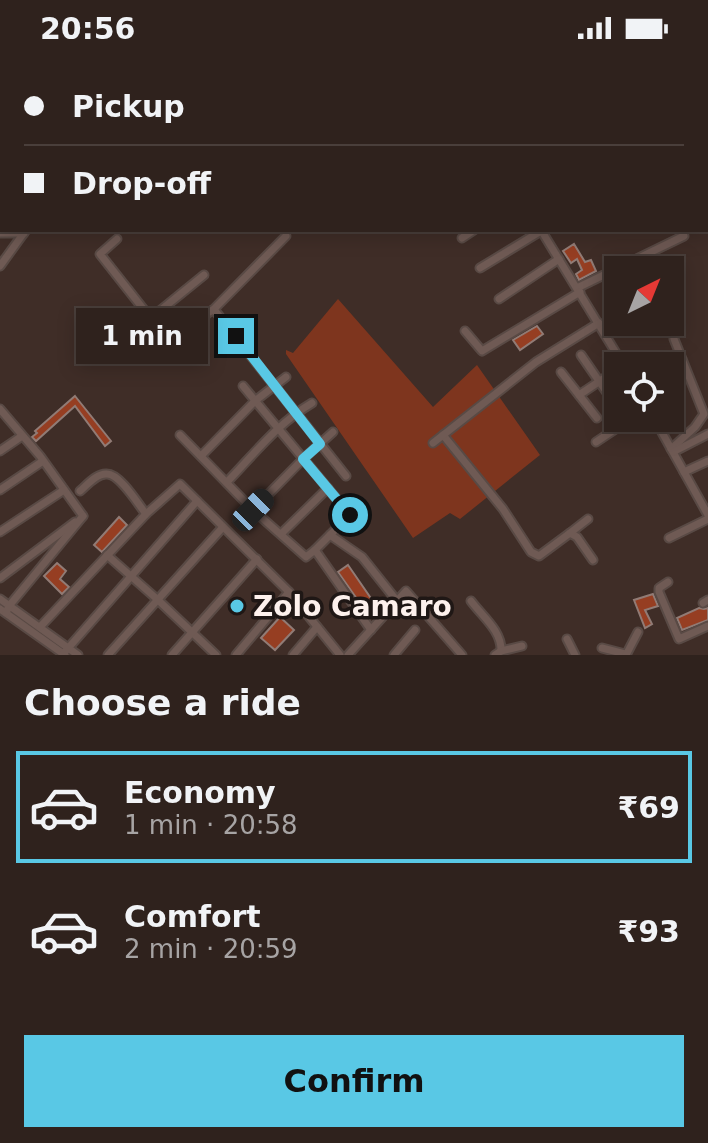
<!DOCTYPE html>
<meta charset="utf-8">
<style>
body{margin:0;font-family:"DejaVu Sans",sans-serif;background:#372a26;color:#f1f3f6;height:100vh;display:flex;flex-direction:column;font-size:30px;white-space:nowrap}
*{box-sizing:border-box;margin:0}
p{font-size:26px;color:#a7a4a4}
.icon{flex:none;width:44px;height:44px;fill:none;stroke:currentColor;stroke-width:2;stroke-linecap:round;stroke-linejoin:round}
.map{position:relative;height:599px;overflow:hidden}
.details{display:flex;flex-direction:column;background:#2f221d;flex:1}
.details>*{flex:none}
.banner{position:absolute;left:0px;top:0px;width:708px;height:176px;box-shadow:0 4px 20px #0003,0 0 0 2px #4a3f3b;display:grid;align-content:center;height:176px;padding:0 24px;background:#2f221d}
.needle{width:52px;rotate:43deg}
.tools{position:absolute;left:604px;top:200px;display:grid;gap:16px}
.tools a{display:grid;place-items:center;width:80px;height:80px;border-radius:0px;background:#2f221d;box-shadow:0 4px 20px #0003,0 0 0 2px #4a3f3b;font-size:40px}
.end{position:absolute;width:36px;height:36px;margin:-18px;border:10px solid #59c8e5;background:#111;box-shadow:0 0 0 4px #111}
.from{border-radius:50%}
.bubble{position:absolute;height:56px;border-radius:0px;background:#2f221d;box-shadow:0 4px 20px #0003,0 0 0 2px #4a3f3b;font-size:26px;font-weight:600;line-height:56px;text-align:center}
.car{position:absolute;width:24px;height:48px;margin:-24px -12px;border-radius:10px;box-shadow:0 0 6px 2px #0007;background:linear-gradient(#222 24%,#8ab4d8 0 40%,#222 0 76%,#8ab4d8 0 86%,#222 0)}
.banner b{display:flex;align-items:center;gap:28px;height:76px;font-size:30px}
.banner b+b{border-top:2px solid #4a3f3b}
.banner i{width:20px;height:20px;background:#f1f3f6}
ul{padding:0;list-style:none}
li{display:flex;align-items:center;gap:24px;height:112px;margin:0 16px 12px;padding:0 8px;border:4px solid transparent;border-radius:0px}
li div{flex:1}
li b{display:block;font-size:30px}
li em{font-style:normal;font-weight:600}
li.current{border-color:#59c8e5}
li>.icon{width:72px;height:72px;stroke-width:1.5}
h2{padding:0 24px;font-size:36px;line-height:96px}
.primary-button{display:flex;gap:16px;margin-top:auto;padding:16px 24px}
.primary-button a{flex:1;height:92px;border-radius:0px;background:#59c8e5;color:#111;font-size:32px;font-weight:600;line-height:92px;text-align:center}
.status{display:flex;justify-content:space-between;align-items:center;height:56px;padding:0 40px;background:#2f221d;direction:ltr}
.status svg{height:22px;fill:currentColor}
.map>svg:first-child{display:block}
</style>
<div class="status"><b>20:56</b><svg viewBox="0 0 49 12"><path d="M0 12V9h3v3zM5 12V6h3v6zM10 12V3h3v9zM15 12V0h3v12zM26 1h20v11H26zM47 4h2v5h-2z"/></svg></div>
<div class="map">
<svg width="708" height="599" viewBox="0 0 708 599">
<rect width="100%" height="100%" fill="#3f2d27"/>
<polygon fill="#7e351e" points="338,243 433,351 477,309 540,399 460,463 450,457 413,482 286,298 286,294 293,297"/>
<g fill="#963e22" stroke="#917b75" stroke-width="2">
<polygon points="574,188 585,206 591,204 596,215 579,224 576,218 582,214 577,203 571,207 563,195"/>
<polygon points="537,270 543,278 520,294 513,284"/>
<polygon points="75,340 111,385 105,390 75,350 36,385 32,381 37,377 35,375"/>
<polygon points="119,461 127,469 102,496 94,489"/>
<polygon points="57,507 66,515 60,523 69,531 62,538 44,520"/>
<polygon points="348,509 379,554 369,560 338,516"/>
<polygon points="653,538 658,550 645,554 652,568 645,572 634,544"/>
<polygon points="699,552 704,553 708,552 708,564 682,574 677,562"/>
<polygon points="280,561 294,574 275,594 261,582"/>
</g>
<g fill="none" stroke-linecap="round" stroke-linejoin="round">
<g stroke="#594a45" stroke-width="11">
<g id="minor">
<polyline points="35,0 36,2"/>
<polyline points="172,0 173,2"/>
<polyline points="255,0 256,2"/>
<polyline points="329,0 331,2"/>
<polyline points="283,2 289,0"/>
<polyline points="0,70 2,73"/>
<polyline points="0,101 2,100"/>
<polyline points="541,174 624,310"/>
<polyline points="0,177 24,177"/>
<polyline points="462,182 474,174"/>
<polyline points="117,183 100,198 167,283 173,285 177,284 209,256 213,254 216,256 346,420"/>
<polyline points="0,210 26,174"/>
<polyline points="480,212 541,175"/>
<polyline points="577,232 684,180"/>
<polyline points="499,243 559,203"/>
<polyline points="213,254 286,180"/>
<polyline points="151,262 204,219"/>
<polyline points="465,275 482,295 580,236"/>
<polyline points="581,299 610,341"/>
<polyline points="561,316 597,362"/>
<polyline points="243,330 350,459 315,494"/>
<polyline points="579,339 618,313"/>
<polyline points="0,353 40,400 83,460"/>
<polyline points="654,362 708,459"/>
<polyline points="180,379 253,454 306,501 315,494 371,574"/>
<polyline points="443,379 503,453 531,496 539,500 570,477 577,481 593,504"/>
<polyline points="596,386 632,362"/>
<polyline points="433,387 536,306 599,267"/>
<polyline points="671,393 695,371 704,358 674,283"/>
<polyline points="0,395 22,380"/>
<polyline points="673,396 708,378"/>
<polyline points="202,399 255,345 286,321"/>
<polyline points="684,416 708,405"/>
<path d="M227,426C254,398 278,367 312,347"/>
<polyline points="0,434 43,405"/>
<path d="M80,435C87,429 97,417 107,418C120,418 138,448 146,458"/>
<polyline points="253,454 303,403 333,376"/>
<polyline points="0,476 64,434"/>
<polyline points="570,477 588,463"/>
<polyline points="281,478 328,432"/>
<polyline points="330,479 362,501 397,545 406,535 462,599"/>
<polyline points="669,482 708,463"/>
<polyline points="107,499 158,544 216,599"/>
<polyline points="0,522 75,466"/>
<polyline points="668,526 659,532 659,536 679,583 708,570"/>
<polyline points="0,543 78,599"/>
<path d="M471,545C482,560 502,575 501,595"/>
<polyline points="703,547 708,544"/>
<polyline points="0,553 65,599"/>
<polyline points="6,557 9,550 83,460"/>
<polyline points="40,571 146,458 180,428 289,536 340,599"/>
<polyline points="567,583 575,599"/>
<polyline points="602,592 625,598"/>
<polyline points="63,598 197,445"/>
<polyline points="108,599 223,471"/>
<polyline points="172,599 257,503"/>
<polyline points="236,599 289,536"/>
<polyline points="293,599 317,571"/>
<polyline points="348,599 397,545"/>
<polyline points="394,599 415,574"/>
<polyline points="495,599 501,595 522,590"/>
<polyline points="626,599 638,576"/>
</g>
</g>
<use href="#minor" stroke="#6f5a54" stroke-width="7"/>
</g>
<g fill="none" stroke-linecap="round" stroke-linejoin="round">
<polyline stroke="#59c8e5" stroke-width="10" points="236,280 320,388 303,403 350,459"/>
</g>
<circle fill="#59c8e5" stroke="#1f1715" stroke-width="3" cx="237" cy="550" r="8"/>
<g text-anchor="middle" stroke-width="7" stroke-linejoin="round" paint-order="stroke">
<g font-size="28" font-weight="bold" fill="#fdf1ed" stroke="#1f1715" text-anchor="start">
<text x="253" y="560">Zolo Camaro</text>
</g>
</g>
</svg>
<div class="tools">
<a><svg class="needle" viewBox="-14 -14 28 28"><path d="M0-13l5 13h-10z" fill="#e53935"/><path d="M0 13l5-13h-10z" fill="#a7a4a4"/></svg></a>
<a><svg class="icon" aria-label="locate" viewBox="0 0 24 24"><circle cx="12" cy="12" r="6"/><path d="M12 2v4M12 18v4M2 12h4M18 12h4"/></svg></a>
</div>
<i class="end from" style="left:350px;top:459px"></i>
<i class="end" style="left:236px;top:280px"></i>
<div class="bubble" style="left:76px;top:252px;width:132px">1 min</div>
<i class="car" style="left:253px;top:454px;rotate:44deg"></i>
<div class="banner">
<b><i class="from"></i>Pickup</b>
<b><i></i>Drop-off</b>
</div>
</div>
<section class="details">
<h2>Choose a ride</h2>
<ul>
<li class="current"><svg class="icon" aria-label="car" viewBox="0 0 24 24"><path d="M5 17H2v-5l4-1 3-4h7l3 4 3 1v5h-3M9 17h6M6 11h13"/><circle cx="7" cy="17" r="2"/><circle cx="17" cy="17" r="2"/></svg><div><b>Economy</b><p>1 min · 20:58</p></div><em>₹69</em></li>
<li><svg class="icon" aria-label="car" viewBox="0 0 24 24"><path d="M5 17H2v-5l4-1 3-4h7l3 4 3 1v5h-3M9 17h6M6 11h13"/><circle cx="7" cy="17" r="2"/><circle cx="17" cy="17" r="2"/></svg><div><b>Comfort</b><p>2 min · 20:59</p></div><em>₹93</em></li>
</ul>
<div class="primary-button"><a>Confirm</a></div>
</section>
